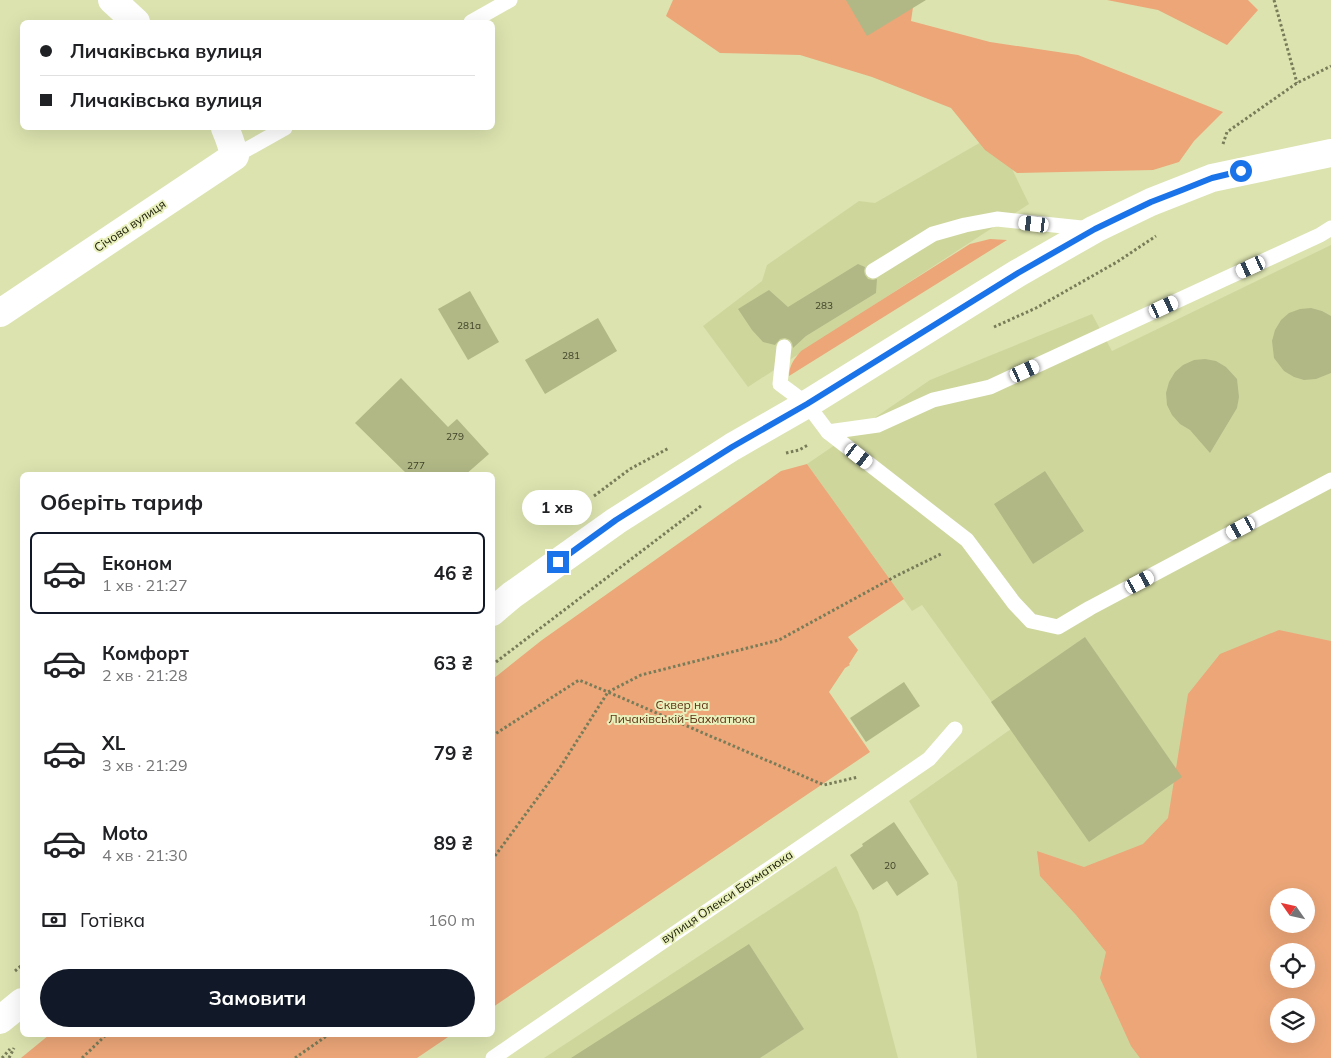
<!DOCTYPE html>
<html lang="uk">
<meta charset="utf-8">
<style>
body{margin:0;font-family:Mulish,sans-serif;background:#f6f6f6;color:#202124;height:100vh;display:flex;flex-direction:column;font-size:19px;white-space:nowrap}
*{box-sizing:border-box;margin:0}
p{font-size:16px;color:#757577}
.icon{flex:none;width:28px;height:28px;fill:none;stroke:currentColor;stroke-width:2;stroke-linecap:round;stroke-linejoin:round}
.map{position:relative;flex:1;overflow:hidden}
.side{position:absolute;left:20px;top:472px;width:475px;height:565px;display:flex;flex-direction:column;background:#fff;border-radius:8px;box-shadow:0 5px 20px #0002}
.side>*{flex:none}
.guide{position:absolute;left:20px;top:20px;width:475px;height:110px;border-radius:8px;box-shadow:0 5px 20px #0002;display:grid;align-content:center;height:110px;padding:0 20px;background:#fff}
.needle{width:32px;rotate:304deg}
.controls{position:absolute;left:1270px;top:888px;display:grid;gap:10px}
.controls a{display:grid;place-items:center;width:45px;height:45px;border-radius:50%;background:#fff;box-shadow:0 5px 20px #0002;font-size:25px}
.end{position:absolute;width:22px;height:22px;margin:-11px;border:6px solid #1a73e8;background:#fff;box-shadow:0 0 0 2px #fff}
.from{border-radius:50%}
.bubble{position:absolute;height:35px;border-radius:18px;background:#fff;box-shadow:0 5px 20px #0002;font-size:16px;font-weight:700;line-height:35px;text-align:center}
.car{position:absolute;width:15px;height:30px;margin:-15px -8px;border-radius:6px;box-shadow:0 0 4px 1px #0007;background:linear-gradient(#fff 24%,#345 0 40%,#fff 0 76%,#345 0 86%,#fff 0)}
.guide b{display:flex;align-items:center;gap:18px;height:48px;font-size:19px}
.guide b+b{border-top:1px solid #e0e0e0}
.guide i{width:12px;height:12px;background:#202124}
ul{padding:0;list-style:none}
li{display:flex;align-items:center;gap:15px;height:82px;margin:0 10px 8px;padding:0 10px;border:2px solid transparent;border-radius:8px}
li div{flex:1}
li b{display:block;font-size:19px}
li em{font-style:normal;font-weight:700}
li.current{border-color:#111827}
li>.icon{width:45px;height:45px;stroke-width:1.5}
h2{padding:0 20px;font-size:22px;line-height:60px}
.pay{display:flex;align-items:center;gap:12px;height:55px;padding:0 20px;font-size:19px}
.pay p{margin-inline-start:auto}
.cta{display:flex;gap:10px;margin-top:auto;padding:10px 20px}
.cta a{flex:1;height:58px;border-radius:30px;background:#111827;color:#fff;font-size:20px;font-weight:700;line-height:58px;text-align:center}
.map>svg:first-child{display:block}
</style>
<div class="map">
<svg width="1331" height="1058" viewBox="0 0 1331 1058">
<rect width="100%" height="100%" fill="#dce3af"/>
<g fill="#cfd69c" fill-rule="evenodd">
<polygon points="995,134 1029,204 748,387 703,326 762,281 767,265 859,201 875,203"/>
<path d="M1331,245V1058H977L957,882L909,801L1011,729L922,605L912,611L807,464L930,380L1092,314L1112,351ZM1279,896H1306V924H1279ZM1279,951H1306V979H1279ZM1279,1006H1306V1034H1279Z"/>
<polygon points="836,866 858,912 874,966 898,1058 544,1058"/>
</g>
<g fill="#eca678" fill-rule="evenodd">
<polygon points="673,0 914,0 911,21 990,42 1078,55 1223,112 1194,141 1179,162 1153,170 1017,173 985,150 951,108 872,77 800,55 720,53 666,16"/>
<polygon points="1107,0 1248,0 1258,10 1227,45 1158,10"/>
<path d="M990,239L1007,240L789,376C789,366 794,359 801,351L970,244Z"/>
<polygon points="807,464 904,599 848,637 858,650 849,664 850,665 845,668 829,692 870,752 493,1007 493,679 542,640 781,471"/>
<path d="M1279,630L1331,641V1058H1140L1131,1046L1100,978L1106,952L1076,915L1040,876L1037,851L1084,867L1143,844L1168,818L1188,694L1220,654ZM1279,896H1306V924H1279ZM1279,951H1306V979H1279ZM1279,1006H1306V1034H1279Z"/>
<polygon points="49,1035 451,1035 417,1058 21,1058"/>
</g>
<g fill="#b1b886">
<polygon points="846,0 926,0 867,36"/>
<polygon points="858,264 865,267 864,271 865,275 868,279 873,280 877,279 876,293 806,336 793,348 792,343 790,340 785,338 780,339 775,345 763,342 752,330 738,309 769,290 788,307"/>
<polygon points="470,291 499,342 468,360 438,309"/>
<polygon points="1311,308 1322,311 1331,316 1331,373 1316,379 1304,380 1294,377 1284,371 1274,358 1272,341 1275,330 1281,320 1289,313 1300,309"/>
<polygon points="598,318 617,351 545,394 525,360"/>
<polygon points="1205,359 1216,361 1226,367 1237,379 1239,397 1237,408 1210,453 1190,430 1180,424 1172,415 1167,405 1166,393 1169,382 1175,372 1183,365 1194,360"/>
<polygon points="401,378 448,427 457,419 489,454 465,475 408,475 355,423"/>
<polygon points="1045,471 1084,531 1033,564 994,504"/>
<polygon points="1085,637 1182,777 1089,842 991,702"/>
<polygon points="904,682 920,706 866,742 850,718"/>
<polygon points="894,822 929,874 897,896 887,881 873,890 850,855 863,846 862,844"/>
<polygon points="749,944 804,1029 760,1058 571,1058"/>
</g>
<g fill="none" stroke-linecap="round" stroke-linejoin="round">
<g stroke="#787c59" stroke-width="3" stroke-dasharray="2.5 2.5" stroke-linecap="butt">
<polyline points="1274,0 1297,83"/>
<polyline points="1223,144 1227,132 1297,83 1331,66"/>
<polyline points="994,327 1036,308 1117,262 1156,236"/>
<polyline points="786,453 799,450 808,445"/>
<polyline points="594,496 630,469 669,448"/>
<polyline points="492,665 701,506"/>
<polyline points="492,736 579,680 608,692 641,675 779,640 896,576 943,553"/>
<polyline points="492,860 561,766 608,692 824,785 858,777"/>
<polyline points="15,971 22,965"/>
<polyline points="2,1058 10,1049"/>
<polyline points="9,1058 14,1048"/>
<polyline points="82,1058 106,1035"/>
<polyline points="295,1058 328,1035"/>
</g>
<g stroke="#fff" stroke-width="15">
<polyline points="471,22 510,0"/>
<polyline points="235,156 285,128"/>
<polyline points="873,271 933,234 965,225 997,219 1091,229"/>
<polyline points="784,347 780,384 807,404 828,432 967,540 1014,603 1031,621 1058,627 1090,608 1331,480"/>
<polyline points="828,432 878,425 933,400 990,387 1320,235 1331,228"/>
<polyline points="493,1058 929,759 955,729"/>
</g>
<g stroke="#fff" stroke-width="28">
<polyline points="112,0 136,22"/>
<polyline points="0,313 235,156 229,138 225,128"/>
</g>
<g stroke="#fff" stroke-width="28">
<polyline points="492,612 512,595 616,521 732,447 807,404 1018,273 1095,229 1151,202 1212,178 1331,153"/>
<polyline points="0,1020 22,1002"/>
</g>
</g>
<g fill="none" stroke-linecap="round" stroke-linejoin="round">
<polyline stroke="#1a73e8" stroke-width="6" points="558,562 616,520 732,447 807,404 1018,273 1095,229 1151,202 1182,190 1212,178 1241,171"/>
</g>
<g text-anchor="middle" stroke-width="4" stroke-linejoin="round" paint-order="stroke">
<g font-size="10" fill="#3f4227">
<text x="824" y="309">283</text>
<text x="469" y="329">281а</text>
<text x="571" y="359">281</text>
<text x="455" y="440">279</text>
<text x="416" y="469">277</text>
<text x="890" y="869">20</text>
</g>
<g font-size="12" fill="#191b07" stroke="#e9f0bc">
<text transform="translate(130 226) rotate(-34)" y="4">Січова вулиця</text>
<text transform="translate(727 897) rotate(-34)" y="4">вулиця Олекси Бахматюка</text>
</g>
<g font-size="12" fill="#5c3213" stroke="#e9f0bc">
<text x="682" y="709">Сквер на<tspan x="682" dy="14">Личаківській-Бахматюка</tspan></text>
</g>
</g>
</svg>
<div class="controls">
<a><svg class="needle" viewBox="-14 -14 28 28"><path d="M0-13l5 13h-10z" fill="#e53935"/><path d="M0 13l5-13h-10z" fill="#757577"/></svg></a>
<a><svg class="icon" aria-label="locate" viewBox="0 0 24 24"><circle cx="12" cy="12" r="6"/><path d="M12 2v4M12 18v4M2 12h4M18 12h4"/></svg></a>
<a><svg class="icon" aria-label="layers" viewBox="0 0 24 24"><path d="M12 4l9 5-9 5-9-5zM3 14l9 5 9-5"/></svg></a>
</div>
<i class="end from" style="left:1241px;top:171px"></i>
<i class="end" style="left:558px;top:562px"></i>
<div class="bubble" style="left:522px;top:490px;width:70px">1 хв</div>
<i class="car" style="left:1034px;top:224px;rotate:277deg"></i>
<i class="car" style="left:1251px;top:267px;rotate:245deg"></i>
<i class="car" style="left:1164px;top:307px;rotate:65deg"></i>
<i class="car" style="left:1025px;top:371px;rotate:65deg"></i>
<i class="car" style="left:859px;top:456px;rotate:128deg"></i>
<i class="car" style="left:1241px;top:528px;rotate:242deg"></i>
<i class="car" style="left:1140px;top:582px;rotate:62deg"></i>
<div class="guide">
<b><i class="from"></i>Личаківська вулиця</b>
<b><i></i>Личаківська вулиця</b>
</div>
<section class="side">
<h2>Оберіть тариф</h2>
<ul>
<li class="current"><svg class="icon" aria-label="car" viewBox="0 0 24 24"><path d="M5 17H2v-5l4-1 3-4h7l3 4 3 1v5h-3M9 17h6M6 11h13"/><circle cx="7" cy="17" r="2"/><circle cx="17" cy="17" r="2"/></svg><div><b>Економ</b><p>1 хв · 21:27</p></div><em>46 ₴</em></li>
<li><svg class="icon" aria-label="car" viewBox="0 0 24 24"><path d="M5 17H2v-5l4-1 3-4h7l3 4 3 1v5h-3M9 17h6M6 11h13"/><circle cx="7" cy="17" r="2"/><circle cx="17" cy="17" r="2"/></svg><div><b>Комфорт</b><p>2 хв · 21:28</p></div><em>63 ₴</em></li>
<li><svg class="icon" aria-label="car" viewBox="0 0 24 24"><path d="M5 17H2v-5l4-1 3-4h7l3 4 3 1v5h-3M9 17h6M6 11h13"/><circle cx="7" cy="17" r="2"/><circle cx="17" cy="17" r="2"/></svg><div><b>XL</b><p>3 хв · 21:29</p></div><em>79 ₴</em></li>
<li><svg class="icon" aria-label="car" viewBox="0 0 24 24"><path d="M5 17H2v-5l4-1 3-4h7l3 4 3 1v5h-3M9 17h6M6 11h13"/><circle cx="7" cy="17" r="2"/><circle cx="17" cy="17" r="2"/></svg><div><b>Moto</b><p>4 хв · 21:30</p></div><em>89 ₴</em></li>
</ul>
<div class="pay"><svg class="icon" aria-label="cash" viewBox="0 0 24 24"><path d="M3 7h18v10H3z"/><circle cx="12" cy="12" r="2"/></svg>Готівка<p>160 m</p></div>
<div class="cta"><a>Замовити</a></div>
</section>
</div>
